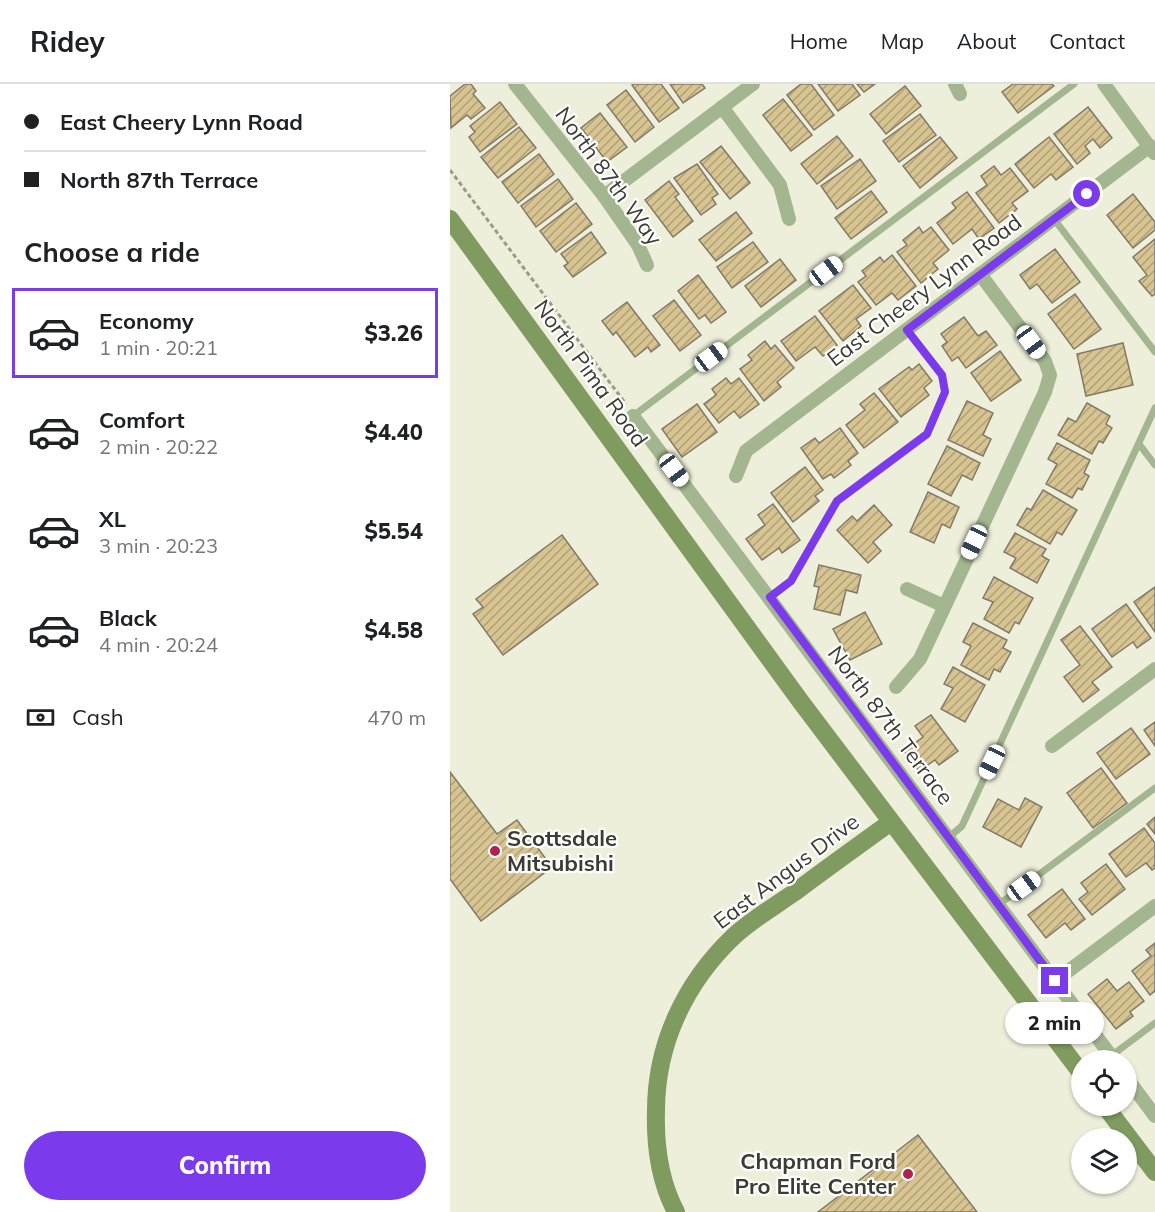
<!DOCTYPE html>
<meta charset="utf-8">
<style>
body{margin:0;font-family:Mulish,sans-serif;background:#f6f6f6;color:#202124;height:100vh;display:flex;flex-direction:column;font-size:22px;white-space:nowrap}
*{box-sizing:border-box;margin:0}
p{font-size:20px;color:#757577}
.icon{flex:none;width:33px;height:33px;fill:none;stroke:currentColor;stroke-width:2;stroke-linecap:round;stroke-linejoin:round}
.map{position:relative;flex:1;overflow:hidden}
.drawer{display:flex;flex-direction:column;background:#fff;width:450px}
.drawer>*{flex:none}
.hud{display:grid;align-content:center;height:132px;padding:0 24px;background:#fff}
.fabs{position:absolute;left:621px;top:966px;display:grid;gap:12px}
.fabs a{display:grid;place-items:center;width:66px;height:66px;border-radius:50%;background:#fff;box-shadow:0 2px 4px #0004;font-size:30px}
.end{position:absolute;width:27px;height:27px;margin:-14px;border:8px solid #7c3aed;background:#fff;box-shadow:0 0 0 3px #fff}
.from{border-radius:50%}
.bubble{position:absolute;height:42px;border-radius:21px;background:#fff;box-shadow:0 2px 4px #0004;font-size:20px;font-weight:800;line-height:42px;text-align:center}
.car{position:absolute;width:18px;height:36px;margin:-18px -9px;border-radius:8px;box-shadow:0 0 4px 2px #0007;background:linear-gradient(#fff 24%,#345 0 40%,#fff 0 76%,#345 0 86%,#fff 0)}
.hud b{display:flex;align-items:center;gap:21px;height:57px;font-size:22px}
.hud b+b{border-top:2px solid #e0e0e0}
.hud i{width:15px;height:15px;background:#202124}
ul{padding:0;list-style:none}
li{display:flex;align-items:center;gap:18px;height:90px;margin:0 12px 9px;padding:0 12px;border:3px solid transparent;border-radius:0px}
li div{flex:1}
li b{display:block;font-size:22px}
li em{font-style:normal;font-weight:800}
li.on{border-color:#7c3aed}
li>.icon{width:54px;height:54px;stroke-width:1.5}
h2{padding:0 24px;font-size:27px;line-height:72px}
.pay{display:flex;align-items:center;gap:15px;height:66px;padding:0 24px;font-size:22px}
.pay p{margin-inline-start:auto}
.action{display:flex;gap:12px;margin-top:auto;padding:12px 24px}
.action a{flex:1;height:69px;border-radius:36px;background:#7c3aed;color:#fff;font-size:24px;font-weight:800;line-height:69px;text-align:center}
header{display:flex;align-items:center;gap:36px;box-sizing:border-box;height:84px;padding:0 30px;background:#fff;border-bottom:2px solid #e0e0e0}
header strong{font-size:28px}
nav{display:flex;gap:33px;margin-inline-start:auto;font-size:21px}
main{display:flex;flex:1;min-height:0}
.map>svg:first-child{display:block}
</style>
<header>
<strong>Ridey</strong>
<nav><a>Home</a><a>Map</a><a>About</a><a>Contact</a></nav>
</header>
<main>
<section class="drawer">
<div class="hud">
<b><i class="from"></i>East Cheery Lynn Road</b>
<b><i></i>North 87th Terrace</b>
</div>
<h2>Choose a ride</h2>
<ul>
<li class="on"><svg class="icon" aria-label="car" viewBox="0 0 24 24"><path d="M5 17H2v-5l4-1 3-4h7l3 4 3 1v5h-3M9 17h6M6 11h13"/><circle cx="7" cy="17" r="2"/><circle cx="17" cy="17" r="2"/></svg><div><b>Economy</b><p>1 min · 20:21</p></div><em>$3.26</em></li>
<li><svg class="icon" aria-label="car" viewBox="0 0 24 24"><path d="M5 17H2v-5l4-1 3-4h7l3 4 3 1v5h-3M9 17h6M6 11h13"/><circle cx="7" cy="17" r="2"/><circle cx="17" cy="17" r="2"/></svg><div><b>Comfort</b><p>2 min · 20:22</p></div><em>$4.40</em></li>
<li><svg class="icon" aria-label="car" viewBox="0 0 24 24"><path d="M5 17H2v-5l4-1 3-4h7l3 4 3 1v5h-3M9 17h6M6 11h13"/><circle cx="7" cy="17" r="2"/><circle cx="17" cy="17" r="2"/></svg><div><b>XL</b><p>3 min · 20:23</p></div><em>$5.54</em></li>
<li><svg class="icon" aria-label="car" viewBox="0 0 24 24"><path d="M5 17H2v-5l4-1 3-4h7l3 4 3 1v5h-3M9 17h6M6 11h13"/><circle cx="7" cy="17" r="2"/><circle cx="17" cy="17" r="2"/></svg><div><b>Black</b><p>4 min · 20:24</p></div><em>$4.58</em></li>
</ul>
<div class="pay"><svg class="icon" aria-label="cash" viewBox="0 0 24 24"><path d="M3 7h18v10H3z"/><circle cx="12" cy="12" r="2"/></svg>Cash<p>470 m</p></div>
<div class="action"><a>Confirm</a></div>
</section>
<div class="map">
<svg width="705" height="1128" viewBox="0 0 705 1128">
<defs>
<pattern id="building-hatch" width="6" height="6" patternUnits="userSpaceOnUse" patternTransform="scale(1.5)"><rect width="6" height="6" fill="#d8c491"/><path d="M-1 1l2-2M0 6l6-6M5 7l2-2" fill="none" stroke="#b0a077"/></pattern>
</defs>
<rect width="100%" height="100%" fill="#eeefdb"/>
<g fill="url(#building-hatch)" stroke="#817a69" stroke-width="1.5">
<polygon points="15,0 21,0 26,7 23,10 35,24 21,35 17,31 1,44 0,12"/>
<polygon points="183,0 211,0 229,24 209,38 182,1"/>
<polygon points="220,0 252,0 255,4 233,19"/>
<polygon points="351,0 361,0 384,31 364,46 337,11"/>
<polygon points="368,0 402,0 410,11 388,27"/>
<polygon points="407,0 425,0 414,8"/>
<polygon points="563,0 602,0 604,2 568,29 552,8"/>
<polygon points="455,2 471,22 436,50 420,30"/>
<polygon points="176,6 204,43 185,58 157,21"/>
<polygon points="333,15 362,51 341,67 313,31"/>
<polygon points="50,18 67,40 30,68 19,53 25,48 20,42"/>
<polygon points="638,23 662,54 650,64 643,55 635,62 640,69 627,80 604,50"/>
<polygon points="150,29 177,63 157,78 131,44"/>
<polygon points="470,30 486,51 449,78 433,57"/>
<polygon points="69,43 86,64 48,94 31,73"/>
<polygon points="387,52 403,72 367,100 351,80"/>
<polygon points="490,53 507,74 470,104 453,82"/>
<polygon points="599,53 623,83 606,96 601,90 584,104 565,80"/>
<polygon points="271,62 300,99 280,115 250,78"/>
<polygon points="89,70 104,90 68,119 52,98"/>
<polygon points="410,75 426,97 387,125 371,102"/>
<polygon points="247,80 268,110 262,114 266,120 251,131 224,94"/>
<polygon points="544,82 551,91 560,84 578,107 562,119 567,125 549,139 526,109 537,101 531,92"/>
<polygon points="108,95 123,115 86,143 71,122"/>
<polygon points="219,97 229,110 225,113 243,137 223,153 195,116"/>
<polygon points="421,107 437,128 401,155 385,134"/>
<polygon points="517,108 544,144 529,155 522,145 503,160 487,139 506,124 502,119"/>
<polygon points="683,110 705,138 705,146 683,164 657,131"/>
<polygon points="126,119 142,140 106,168 90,147"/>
<polygon points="286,128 302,149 266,177 249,156"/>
<polygon points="469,143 473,149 481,143 499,166 483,179 488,185 471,199 447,168 457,161 453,156"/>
<polygon points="141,148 156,169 123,193 114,182 118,179 111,170"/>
<polygon points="705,155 705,210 702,212 689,197 697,191 683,173"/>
<polygon points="303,158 318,178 282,204 267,183"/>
<polygon points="605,165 630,198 602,219 587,200 580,205 570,191"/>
<polygon points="442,171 466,202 448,216 442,209 426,221 408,198 416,192 412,187 430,173 434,178"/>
<polygon points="330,175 346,196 311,223 295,202"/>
<polygon points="248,191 276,228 261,239 255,231 249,235 228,207"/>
<polygon points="403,201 421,224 406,235 411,242 393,257 369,227"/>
<polygon points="625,210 651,245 624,265 598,230"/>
<polygon points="224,216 251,251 230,267 203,232"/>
<polygon points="177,218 210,261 201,268 198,263 185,273 166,248 163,251 152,237"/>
<polygon points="365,232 387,261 373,272 365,263 346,277 331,257"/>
<polygon points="514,233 528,252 536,247 547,261 516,284 508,273 502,277 492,262 497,258 491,250"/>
<polygon points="315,257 321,265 325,261 344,284 327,298 331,303 314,317 290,285 302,276 298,271"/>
<polygon points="673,259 683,301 636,312 627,270"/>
<polygon points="550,267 571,296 541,317 521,289"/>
<polygon points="469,280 482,297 474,304 479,311 451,333 429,305 459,283 462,286"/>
<polygon points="276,294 281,300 289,294 309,320 290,334 284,327 269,339 254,320 266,311 262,305"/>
<polygon points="424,309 448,338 414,364 396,341 415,326 410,320"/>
<polygon points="517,317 543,329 533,351 541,355 533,372 498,356"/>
<polygon points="637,319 660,332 656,340 662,344 653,359 649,357 642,370 608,351 618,334 626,338"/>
<polygon points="247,320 267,348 232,373 212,345"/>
<polygon points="390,344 408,369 398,377 401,381 384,394 381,390 373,395 351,364 365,354 369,359"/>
<polygon points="607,359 640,376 634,389 639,392 632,406 628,404 622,414 596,400 607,380 598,375"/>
<polygon points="497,362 530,379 522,396 512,391 501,412 478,400"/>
<polygon points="355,383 373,406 365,412 369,417 343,438 321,409"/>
<polygon points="593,406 627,426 612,451 607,448 600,460 567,441 577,424 581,426"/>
<polygon points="478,408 509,423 500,444 492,440 484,459 460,448"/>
<polygon points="323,420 350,456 332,469 329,464 312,476 296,455 315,441 308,431"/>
<polygon points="424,421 442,441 423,458 431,467 418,479 387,446 402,432 407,437"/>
<polygon points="565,449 596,465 592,472 599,476 587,499 560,484 566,474 554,468"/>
<polygon points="112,451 148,500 53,571 23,530 33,523 26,515"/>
<polygon points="369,481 411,491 407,509 396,506 390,531 364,525 369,503 364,502"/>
<polygon points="544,493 583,514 569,540 565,538 559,549 534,535 543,518 533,514"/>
<polygon points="705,503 705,548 684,518"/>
<polygon points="676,520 701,554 687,564 683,558 662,573 642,545"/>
<polygon points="415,528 432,560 400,576 383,545"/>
<polygon points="523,539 557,556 553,564 561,568 550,588 544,585 539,596 511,581 521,562 513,558"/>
<polygon points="630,542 662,583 642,598 649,606 633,618 614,593 630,581 611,556"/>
<polygon points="503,583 535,601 515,638 491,625 503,604 494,600"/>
<polygon points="481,631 508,667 489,681 485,676 469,687 454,667 473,653 465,642"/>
<polygon points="705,638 705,662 694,646"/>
<polygon points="681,644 700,670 666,695 647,669"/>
<polygon points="651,684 677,719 643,744 617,709"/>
<polygon points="0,688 47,750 67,736 102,783 31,837 0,795"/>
<polygon points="575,714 592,723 571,763 533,743 548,715 569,726"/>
<polygon points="705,733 705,750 697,740"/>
<polygon points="694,744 705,759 705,784 702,786 696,779 676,793 659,770"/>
<polygon points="656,780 675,805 642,831 629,815 638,808 631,799"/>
<polygon points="612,805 635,835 621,846 615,839 596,854 578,831"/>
<polygon points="705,859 705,907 700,911 682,887 701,872 696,866"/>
<polygon points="657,895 667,907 679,898 694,917 680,928 683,932 666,945 638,910"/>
<polygon points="468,1051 527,1128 368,1128"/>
</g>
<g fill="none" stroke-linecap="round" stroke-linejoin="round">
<polyline stroke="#9a9b8d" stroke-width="3" stroke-dasharray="4.5 3" stroke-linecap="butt" points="0,86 176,320"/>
<g stroke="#a3b68f" stroke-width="7">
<polyline points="604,135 705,268"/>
<polyline points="183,332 624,0"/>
<polyline points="689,360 705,381"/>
<polyline points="319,513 341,497 387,417 477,350 495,308 492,291 457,246"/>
<polyline points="498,754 512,742 705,324"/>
<polyline points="548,821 705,704"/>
<polyline points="661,972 705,939"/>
</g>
<g stroke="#a3b68f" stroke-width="14">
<polyline points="65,0 154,112 188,161 197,181"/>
<polyline points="505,0 510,10"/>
<polyline points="654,0 704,69"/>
<polyline points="272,23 330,101 339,135"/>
<polyline points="154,112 303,0"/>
<polyline points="183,332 664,976"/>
<polyline points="286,392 296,367 700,62"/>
<polyline points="457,505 494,522"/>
<polyline points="446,603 470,575 595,308 600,291 595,277 530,190"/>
<polyline points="602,662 705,585"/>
<polyline points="605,897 705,822"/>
<polyline points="676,993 705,1032"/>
</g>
<g stroke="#7f9b60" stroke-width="18">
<polyline points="0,135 351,618 632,990"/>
<polyline points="655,1022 705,1088"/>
<path d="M226,1128C209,1096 205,1062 206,1027C206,960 235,899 283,853C301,836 325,822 345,808C377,784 409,761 441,738"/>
</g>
</g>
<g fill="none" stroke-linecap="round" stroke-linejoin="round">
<polyline stroke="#7c3aed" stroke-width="8" points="605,897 320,513 341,497 387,417 477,350 495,308 492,291 457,246 637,110"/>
</g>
<g fill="#b2214e" stroke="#fff" stroke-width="2">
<circle cx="45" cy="767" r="6"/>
<circle cx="458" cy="1090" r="6"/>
</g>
<g text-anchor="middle" stroke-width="4.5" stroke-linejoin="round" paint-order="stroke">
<g font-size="22" fill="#3b3c34" stroke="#fff">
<text transform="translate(159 92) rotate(54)" y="8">North 87th Way</text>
<text transform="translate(474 206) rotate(-37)" y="8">East Cheery Lynn Road</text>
<text transform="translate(141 289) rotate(54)" y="8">North Pima Road</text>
<text transform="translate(441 641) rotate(53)" y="8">North 87th Terrace</text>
<text transform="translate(336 787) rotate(-37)" y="8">East Angus Drive</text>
</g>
<g font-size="22" font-weight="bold" fill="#3b3c34" stroke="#fff" text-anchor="start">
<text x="57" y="762">Scottsdale<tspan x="57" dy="25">Mitsubishi</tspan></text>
<text x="446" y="1085" text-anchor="end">Chapman Ford<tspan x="446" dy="25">Pro Elite Center</tspan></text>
</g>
</g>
</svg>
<div class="fabs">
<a><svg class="icon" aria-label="locate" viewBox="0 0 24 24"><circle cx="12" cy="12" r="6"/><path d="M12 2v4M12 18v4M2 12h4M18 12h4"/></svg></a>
<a><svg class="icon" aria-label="layers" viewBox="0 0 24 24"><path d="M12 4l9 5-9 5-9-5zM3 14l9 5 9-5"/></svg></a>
</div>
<i class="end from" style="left:637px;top:110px"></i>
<i class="end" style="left:605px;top:897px"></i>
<div class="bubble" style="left:555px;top:918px;width:99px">2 min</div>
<i class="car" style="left:376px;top:187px;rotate:53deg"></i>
<i class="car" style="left:581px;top:258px;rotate:144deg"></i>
<i class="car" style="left:261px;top:273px;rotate:53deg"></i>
<i class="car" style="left:224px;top:386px;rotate:143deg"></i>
<i class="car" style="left:524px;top:458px;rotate:205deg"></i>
<i class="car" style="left:542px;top:678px;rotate:205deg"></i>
<i class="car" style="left:574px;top:802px;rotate:54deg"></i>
</div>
</main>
